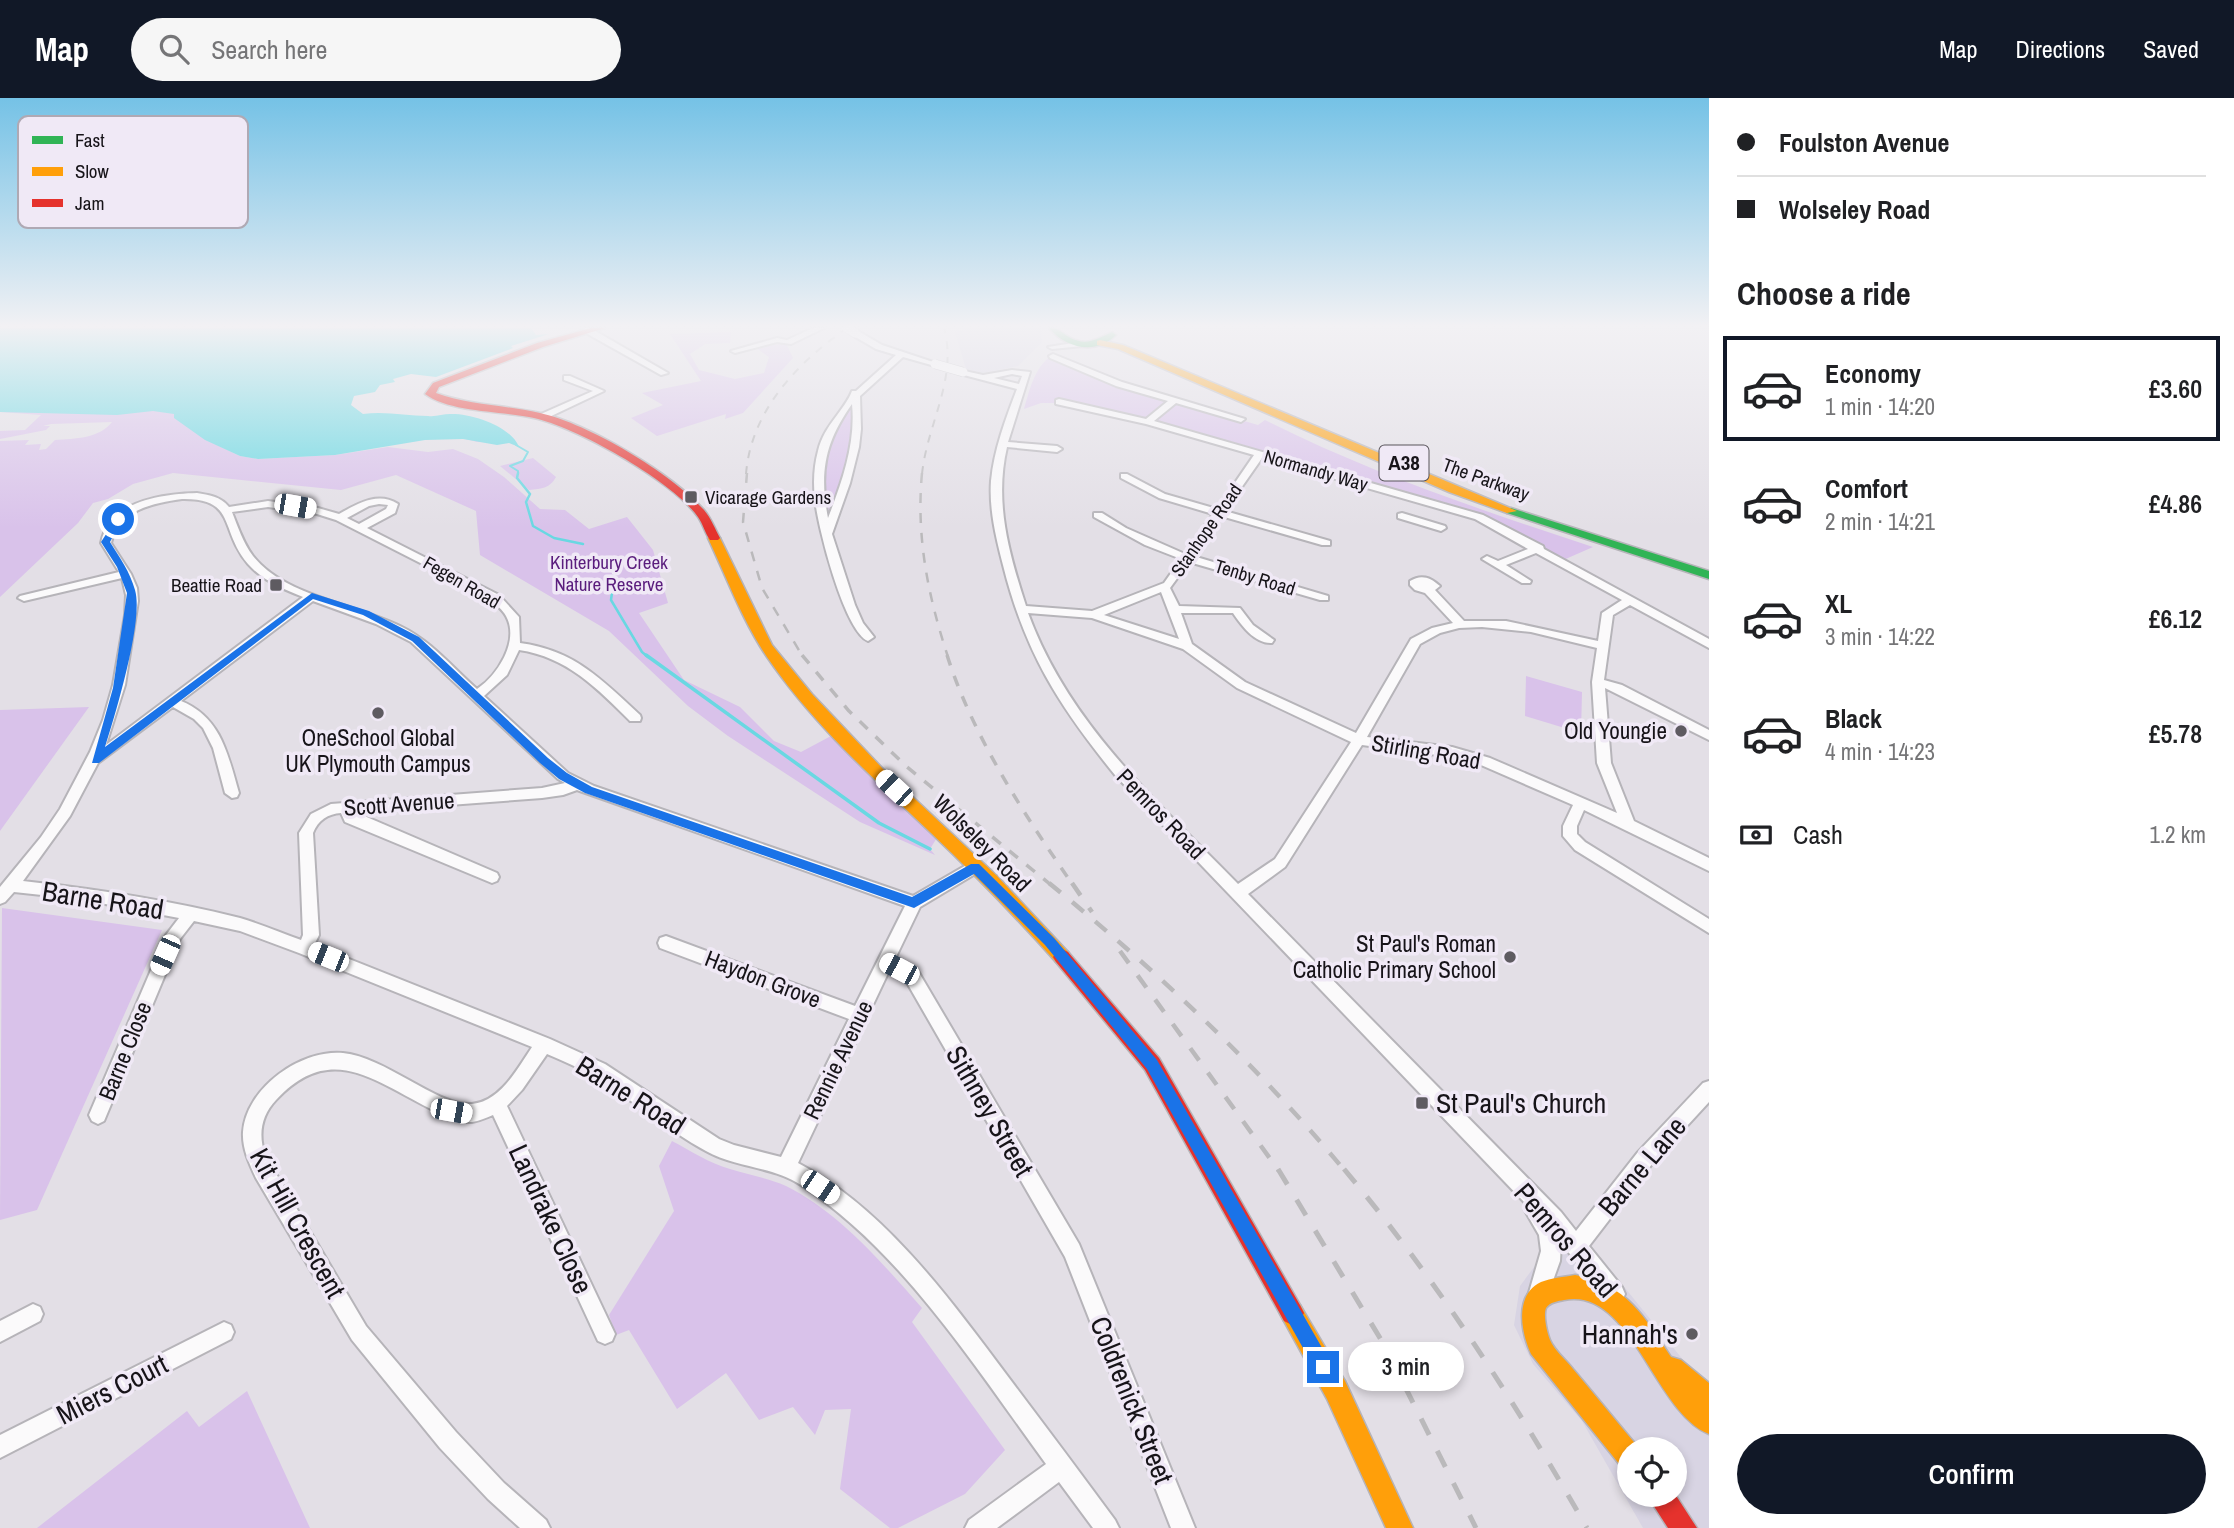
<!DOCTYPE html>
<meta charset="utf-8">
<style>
body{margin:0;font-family:"Archivo Narrow",sans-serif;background:#f6f6f6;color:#202124;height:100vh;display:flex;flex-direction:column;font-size:26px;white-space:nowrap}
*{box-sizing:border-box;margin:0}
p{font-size:23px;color:#757577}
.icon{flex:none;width:38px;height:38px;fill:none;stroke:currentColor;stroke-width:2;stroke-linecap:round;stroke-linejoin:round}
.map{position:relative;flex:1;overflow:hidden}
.details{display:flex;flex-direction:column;background:#fff;width:525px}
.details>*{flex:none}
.guide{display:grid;align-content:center;height:154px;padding:0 28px;background:#fff}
.controls{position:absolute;left:1617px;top:1339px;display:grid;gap:14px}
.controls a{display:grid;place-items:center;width:70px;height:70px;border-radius:50%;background:#fff;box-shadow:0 4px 10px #0003;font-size:35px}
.end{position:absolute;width:32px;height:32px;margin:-16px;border:9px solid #1a73e8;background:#fff;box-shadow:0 0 0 4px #fff}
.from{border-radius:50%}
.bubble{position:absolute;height:49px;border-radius:24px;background:#fff;box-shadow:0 4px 10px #0003;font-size:23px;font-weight:600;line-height:49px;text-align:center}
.car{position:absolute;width:21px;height:42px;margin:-21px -10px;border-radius:9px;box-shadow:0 0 5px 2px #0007;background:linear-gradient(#fff 24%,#345 0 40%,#fff 0 76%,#345 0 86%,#fff 0)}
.guide b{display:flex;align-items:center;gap:24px;height:66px;font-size:26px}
.guide b+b{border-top:2px solid #e0e0e0}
.guide i{width:18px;height:18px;background:#202124}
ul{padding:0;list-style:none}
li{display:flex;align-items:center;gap:21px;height:105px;margin:0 14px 10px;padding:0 14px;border:4px solid transparent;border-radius:0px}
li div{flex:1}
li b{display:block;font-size:26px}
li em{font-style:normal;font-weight:600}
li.current{border-color:#111827}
li>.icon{width:63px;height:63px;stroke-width:1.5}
h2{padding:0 28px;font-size:32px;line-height:84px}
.pay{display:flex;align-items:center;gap:18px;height:77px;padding:0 28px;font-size:26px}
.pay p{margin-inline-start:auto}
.cta{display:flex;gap:14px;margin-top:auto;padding:14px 28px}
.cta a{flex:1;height:80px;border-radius:42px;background:#111827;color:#fff;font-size:28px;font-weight:600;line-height:80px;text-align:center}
header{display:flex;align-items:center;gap:42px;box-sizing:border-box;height:98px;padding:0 35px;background:#111827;color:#fff}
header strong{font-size:33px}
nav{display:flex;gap:38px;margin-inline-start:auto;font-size:24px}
.search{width:490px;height:63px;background:#f6f6f6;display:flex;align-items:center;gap:18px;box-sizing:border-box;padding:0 24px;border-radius:38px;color:#757577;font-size:26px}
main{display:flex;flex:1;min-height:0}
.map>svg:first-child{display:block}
</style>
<header>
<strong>Map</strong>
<div class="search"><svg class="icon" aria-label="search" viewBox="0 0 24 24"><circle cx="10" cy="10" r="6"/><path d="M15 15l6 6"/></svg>Search here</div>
<nav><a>Map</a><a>Directions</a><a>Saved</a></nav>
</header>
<main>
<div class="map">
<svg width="1709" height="1430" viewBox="0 0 1709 1430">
<rect width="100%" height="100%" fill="#e3dfe6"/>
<g fill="#d8d4e3" fill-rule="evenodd">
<polygon points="969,230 1040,230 1042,244 1018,268 983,275 966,271 955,234"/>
<path d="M1592,1149L1709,1294V1430H1643L1582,1323L1533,1266L1514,1227L1520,1188L1543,1157ZM1629,1351H1675V1396H1629Z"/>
</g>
<g fill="#d9c2ea">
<polygon points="731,234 730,245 705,246 690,256 699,272 735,281 764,275 769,259 756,250 786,245 793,260 743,315 725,321 726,316 657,338 631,320 663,307 642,295 701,283 670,236"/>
<path d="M1052,257L1134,291L1258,327L1265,322C1370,375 1481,412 1593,449L1561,463L1497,427L1148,324L1063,305H1041L1024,311C1030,291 1034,270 1052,257Z"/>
<path d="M386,276L334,311L509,345L477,344L439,334L215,346L240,358L258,361L335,357L388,349L428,354L453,351L478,361L504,379L540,411L565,412L589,431L627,419L653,452L668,505L639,515L684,582L740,609L774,643L801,654L831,638L938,738L930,751L935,757L860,724L728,638L688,608L609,533L480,457L476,413L396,377L341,392L173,375L133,386L108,401L93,405L78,425L0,499V343L29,342L25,347L41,346L39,352L46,351L55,342C75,341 100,340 112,324L51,326L43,328H50L46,332L0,341V333L25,332L41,317L0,314Z"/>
<path d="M855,295L852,360L826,437C819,376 812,346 855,295Z"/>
<path d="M533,360L556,379C550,390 542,391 529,392L500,368Z"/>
<polygon points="1526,578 1582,594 1581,635 1525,618"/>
<polygon points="89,609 0,733 0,612"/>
<polygon points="2,810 162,832 37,1112 0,1122"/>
<path d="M672,1043C691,1053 709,1065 730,1071C749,1077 768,1080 786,1088C839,1114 884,1167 922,1210L912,1224L1005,1352L965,1396L898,1430H890L840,1391L851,1311L825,1312L815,1337L793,1309L759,1322L726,1275L677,1311L629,1232L616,1237L609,1217L674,1113L659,1068Z"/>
<polygon points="247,1293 310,1430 37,1430 187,1313 199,1329"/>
</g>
<path fill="#69d8e2" d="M0,230H531L536,237L549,236L511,248L513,250L436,279L411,276L393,281L395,284L380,287L375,294L354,298L351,307L363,316C386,313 406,318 428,318C436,319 443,316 450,316C471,315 511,328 519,349L509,345L497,347L463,341L425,342L335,357L258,361L240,358L205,342L174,320V316L153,313L117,317L0,314Z"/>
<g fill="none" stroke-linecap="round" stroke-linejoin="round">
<polyline stroke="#69d8e2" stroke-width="2" points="516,347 528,354 523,363 510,368 518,373 518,376"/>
<g stroke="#69d8e2" stroke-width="2.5">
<polyline points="518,375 517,380 530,396 526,404 533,428 554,440 583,446"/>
<polyline points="598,460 615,472 611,502 642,554 648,559"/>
</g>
<polyline stroke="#69d8e2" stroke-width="3.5" points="646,557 879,725 930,751"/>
<g stroke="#b6b4b9" stroke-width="4">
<g id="street">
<polygon points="585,230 590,230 668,275 661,277 584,234"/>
<polygon points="813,230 824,230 791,246 777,244 735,255 731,253 777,240 787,242"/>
<path d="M852,233H858L882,247L939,266L935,268L903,259L860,298L861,331L859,349L850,385L832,436L855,507L863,525L874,539L868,543C844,533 817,426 815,401C813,384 814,368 818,353C824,327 845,312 852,293H856L896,257L876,251L852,237ZM852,306C856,345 842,384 828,420C819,374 825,344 852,306Z"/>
<polygon points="1080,244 1083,244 1083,248 1052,251 1048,249"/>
<path d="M1053,256L1122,284L1245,321L1241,324L1176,305L1154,323L1483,417L1543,448L1544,451L1709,541V550L1630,507L1613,517L1604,582L1622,587L1709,632V642L1605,590L1611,665L1634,723L1709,760V773L1584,712L1577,728V736L1585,744L1709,821V835L1575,752L1563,738V728L1573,707L1481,667L1452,659L1362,647L1285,769L1248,796L1561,1114L1576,1133L1638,1054L1703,985L1709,983V1004L1652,1066L1589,1148L1622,1189L1625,1196L1622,1203L1615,1206L1608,1203L1561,1145L1560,1163L1545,1205L1538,1208L1531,1205L1528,1198L1541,1153L1539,1137L1524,1111L1526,1106L1115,677C1059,608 1025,555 1003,467C996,440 989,411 991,383C994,351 1006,320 1017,291L960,276V272L983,277L1012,272L1030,274L1008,344L1057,348L1062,351L1057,354L1007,349C994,404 1009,456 1026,508L1092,513L1164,485L1181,461L1145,447L1094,419V415H1102L1126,430L1185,456L1213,416L1159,400L1121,380V376H1127L1165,396L1217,411L1254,357L1146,326L1056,306V302L1059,301L1146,321L1168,303L1116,288L1050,260L1049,258ZM1012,276L1022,278L1019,286L994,280ZM1262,360L1475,421L1528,451L1498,463L1487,458L1482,461L1522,485H1530L1531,483L1506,467L1536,455L1622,502L1602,515L1598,543L1506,523H1464L1435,492L1440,488C1430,479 1421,476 1410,483V487L1415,492L1425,495L1453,525L1432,530L1411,541L1356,635L1245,584L1192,546L1181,515H1233C1242,528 1255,546 1272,545L1274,542L1253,527L1240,510L1179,508L1170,490L1189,464L1320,502H1328V498L1193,458L1221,418L1322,447H1330V443L1225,413ZM1161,494L1179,541L1104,517ZM1028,515L1092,520L1183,551L1237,590L1351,644L1275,761L1238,786C1157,703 1069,627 1028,515ZM1482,529L1531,534L1597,550L1592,584L1597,665L1617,715L1490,660L1452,649L1367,639L1420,546L1440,535L1459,530Z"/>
<polygon points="564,278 570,278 604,293 547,320 541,320 541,316 593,293 564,282"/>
<path d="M197,395C209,397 220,398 229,409L268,403L318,410L339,416C357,406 378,393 398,406L395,415L367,430L499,497L519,519L520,545C574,552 601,581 640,617L641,620L640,623H630C597,590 567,559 519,552L507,577L484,598L568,675L594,688L913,798L970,765H980L982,769L980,773L920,809L895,861L918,873L1079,1146L1195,1430H1171L1065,1159L906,883L889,873L798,1065C884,1110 949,1200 1006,1276C1043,1325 1079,1373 1115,1422L1119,1430H1093L1059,1384L997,1430H965L969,1422L1046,1366C975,1269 902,1153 801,1087C772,1068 736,1070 706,1053C667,1032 633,1002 595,979C580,970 563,963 547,956L522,992L507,1008L615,1236L612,1243L605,1246L598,1243L493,1017C486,1020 479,1023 472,1024C458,1025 443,1017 431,1011C374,983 331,943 276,1002C261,1018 258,1036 265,1057L366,1228L456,1334L504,1385L546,1422L550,1430H520L488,1401L440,1350L352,1242L256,1080C249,1065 242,1050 243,1034C246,990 301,951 343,955C386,959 438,1009 472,1006C500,1004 518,970 532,949L299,855L240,833L194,823L180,841L104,1023L98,1026L92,1023L89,1017L166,837L179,820L79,801L14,794L5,804L0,806V789L41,739L60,711L90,654L103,622L113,587L125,517L126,497L122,480L24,503L18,500L20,498L119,474L101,445C109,403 161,396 197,395ZM182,401C237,400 219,432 248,466C263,483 283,491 303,499L106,647L125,587L138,503L137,490L131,476L111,445C118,412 153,405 182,401ZM379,406L388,407L386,411L359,426L347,420L369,408ZM268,409L317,416L336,422L491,501C496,507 503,512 506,518C520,543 497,578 477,591C453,570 431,543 402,529C357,506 285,499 253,458C243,445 238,429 232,414ZM313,503L376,526L411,544L558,681L565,685L542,690L331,706L311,716L299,735L303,837L301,842C281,835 261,826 240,820C169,802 95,791 23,783L70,718L98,665L173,609L194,621L203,630L213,650L225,695L232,700L237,699L239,695C228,657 221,619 181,603ZM577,692L905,808L855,908L666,838L660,840L658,845L660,850L849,921L781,1059L734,1047L719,1041L605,966L550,941L314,847L319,837L313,735C318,722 328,716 341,715L345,724L492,785L497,783L499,779L497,775L355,714L542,700L563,697Z"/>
<polygon points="1402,415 1445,428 1446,430 1441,433 1398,420 1398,416"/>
<polygon points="33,1206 40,1209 43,1216 40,1223 0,1244 0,1223"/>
<polygon points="224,1224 231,1227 234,1234 231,1241 0,1360 0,1337"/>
</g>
</g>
<g stroke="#b6b4b9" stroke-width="3">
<g id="fast">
<path d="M1049,230C1059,230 1061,234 1069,239C1086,249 1097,241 1112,234L1116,237C1096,257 1067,251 1049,230Z"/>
<polygon points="1511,410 1709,473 1709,481 1507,415 1505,413"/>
</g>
</g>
<g stroke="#b6b4b9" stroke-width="3">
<g id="slow">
<polygon points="1100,242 1123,247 1517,413 1507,415 1449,394 1118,251 1097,247 1097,243"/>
<path d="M714,437L720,440L772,547L812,596L883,671L997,778L1068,854L1071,859L1068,864L1062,867L1056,864C1016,819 974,776 930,734C873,680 812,625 767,559C742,522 727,480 708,440Z"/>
<path d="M1575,1177C1627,1186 1644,1219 1671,1259L1681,1262L1709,1285V1336C1654,1314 1631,1188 1564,1202C1558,1203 1550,1204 1546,1210C1543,1217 1547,1235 1550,1242C1554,1252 1566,1262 1573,1271C1595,1297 1616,1323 1638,1349L1639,1351H1629V1371L1620,1367L1531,1256C1521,1234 1514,1197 1541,1184C1551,1180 1564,1179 1575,1177Z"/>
<polygon points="1292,1203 1300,1207 1345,1283 1413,1430 1386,1430 1327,1301 1284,1223 1280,1215 1284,1207"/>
</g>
</g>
<g stroke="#b6b4b9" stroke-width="3">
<g id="jam">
<path d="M591,230H605L543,249L439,289L436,295C469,307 505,307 540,315C589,326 671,375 704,412C711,420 715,431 720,440L718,442H710C705,435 703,426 698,419C673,383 572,326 529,319C499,313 449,314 425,296L433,285L537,245Z"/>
<polygon points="1062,851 1068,854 1159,960 1300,1207 1304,1215 1300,1223 1292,1227 1284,1223 1145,972 1056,864 1053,859 1056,854"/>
<polygon points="1646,1396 1675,1396 1697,1430 1668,1430"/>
</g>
</g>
<use href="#street" fill="#fbfafb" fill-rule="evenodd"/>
<use href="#fast" fill="#30b455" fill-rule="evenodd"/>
<use href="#slow" fill="#ff9f0a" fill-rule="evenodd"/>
<use href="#jam" fill="#e5322d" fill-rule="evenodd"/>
<g stroke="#bab9bb" stroke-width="2" stroke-dasharray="8 8" stroke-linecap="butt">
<path d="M746,376C751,313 797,265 847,230"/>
<path d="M922,376C927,326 958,281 944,230"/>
</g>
<g stroke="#bab9bb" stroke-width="2.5" stroke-dasharray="10 10" stroke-linecap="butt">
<polyline points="747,375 743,424 762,490 803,559"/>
<path d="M922,375C916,439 928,498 948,559"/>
</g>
<g stroke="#bab9bb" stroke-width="3.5" stroke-dasharray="11 11" stroke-linecap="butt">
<polyline points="802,557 849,613 907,669 1051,787"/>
<path d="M947,557C973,639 1024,716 1073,787"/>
</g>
<g stroke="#bab9bb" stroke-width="4.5" stroke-dasharray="15 15" stroke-linecap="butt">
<path d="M1049,785C1156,872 1257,967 1345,1073"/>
<polyline points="1072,785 1092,814"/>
<polyline points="1120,853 1279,1073"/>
</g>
<g stroke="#bab9bb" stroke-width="5" stroke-dasharray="18 18" stroke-linecap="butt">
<polyline points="1278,1071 1383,1245 1476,1430"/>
<path d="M1344,1071C1437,1182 1515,1304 1587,1430"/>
</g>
<g stroke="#b6b4b9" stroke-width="10" stroke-linecap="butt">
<g id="street-bridge">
<polyline points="847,230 855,235"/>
<polyline points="935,266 963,274"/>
</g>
</g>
<use href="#street-bridge" stroke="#fbfafb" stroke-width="9"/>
</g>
<linearGradient id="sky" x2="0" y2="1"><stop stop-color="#75c2e6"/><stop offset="0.53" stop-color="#f2f1f4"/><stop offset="1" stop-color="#f2f1f4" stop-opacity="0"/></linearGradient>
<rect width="1709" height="430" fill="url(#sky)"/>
<path fill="#1a73e8" d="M118,418L122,421L110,444C120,460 130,474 135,492C144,522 115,617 105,649L312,495L369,513L419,539L548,660L567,675L592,689L912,799L971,766H979L1054,840L1157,962L1329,1262L1332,1269L1329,1275L1323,1277L1317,1275L1147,971L1045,847L974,776L914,810L585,695L559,681L540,665L412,543L363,517L313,501L99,665H92L113,590L127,495L117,469L101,444Z"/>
<g fill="#5e5b61" stroke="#f0e9f6" stroke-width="2.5">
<rect x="684" y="392" width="14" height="14" rx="3.5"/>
<rect x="269" y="480" width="14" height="14" rx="3.5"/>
<circle cx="378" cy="615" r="7"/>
<circle cx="1681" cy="633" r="7"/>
<circle cx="1510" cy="859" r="7"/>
<rect x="1415" y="998" width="14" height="14" rx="3.5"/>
<circle cx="1692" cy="1236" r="7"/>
</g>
<g text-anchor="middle" stroke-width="7" stroke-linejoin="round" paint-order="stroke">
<g font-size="19" fill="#171419" stroke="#f0e9f6">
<text transform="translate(1316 372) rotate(16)" y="7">Normandy Way</text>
<text transform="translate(1486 381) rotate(20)" y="7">The Parkway</text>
<text transform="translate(1206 432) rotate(-55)" y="7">Stanhope Road</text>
<text transform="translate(1255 479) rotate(17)" y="7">Tenby Road</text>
<text transform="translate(462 484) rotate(30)" y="7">Fegen Road</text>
</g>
<g font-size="19" fill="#171419" stroke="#f0e9f6" text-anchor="start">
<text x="705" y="406">Vicarage Gardens</text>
<text x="262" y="494" text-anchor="end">Beattie Road</text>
</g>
<g font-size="19" fill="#5a1d7d" stroke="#f0e9f6">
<text x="609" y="471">Kinterbury Creek<tspan x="609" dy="22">Nature Reserve</tspan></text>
</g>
<rect fill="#f0e9f6" stroke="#58545b" stroke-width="2" x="1379.5" y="347.5" width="49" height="35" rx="5"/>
<g font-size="21" font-weight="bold" fill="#171419">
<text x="1404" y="372">A38</text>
</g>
<g font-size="23" fill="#171419" stroke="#f0e9f6" text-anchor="end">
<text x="1667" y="641">Old Youngie</text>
<text x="378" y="648" text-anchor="middle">OneSchool Global<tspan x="378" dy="26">UK Plymouth Campus</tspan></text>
<text x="1496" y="854">St Paul's Roman<tspan x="1496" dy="26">Catholic Primary School</tspan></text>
</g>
<g font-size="23" fill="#171419" stroke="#f0e9f6">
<text transform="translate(1426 654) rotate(10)" y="8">Stirling Road</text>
<text transform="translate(399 706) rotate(-4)" y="8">Scott Avenue</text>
<text transform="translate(1161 716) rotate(46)" y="8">Pemros Road</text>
<text transform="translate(982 745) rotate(45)" y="8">Wolseley Road</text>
<text transform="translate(763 881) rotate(21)" y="8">Haydon Grove</text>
<text transform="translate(125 953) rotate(-68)" y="8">Barne Close</text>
<text transform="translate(838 962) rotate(-64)" y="8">Rennie Avenue</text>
</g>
<g font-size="28" fill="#171419" stroke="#f0e9f6">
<text transform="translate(103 802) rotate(9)" y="10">Barne Road</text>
<text transform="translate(631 997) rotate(32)" y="10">Barne Road</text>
<text transform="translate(990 1013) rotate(60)" y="10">Sithney Street</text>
<text transform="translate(1642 1068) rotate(-50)" y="10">Barne Lane</text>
<text transform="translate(551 1121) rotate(65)" y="10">Landrake Close</text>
<text transform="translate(298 1125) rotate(61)" y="10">Kit Hill Crescent</text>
<text transform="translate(1566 1142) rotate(49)" y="10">Pemros Road</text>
<text transform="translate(112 1291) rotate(-27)" y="10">Miers Court</text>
<text transform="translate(1132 1302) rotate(68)" y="10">Coldrenick Street</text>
</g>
<g font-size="28" fill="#171419" stroke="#f0e9f6" text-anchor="start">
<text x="1436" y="1015">St Paul's Church</text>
<text x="1678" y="1246" text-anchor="end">Hannah's</text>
</g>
</g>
<rect x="18" y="18" width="230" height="112" rx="10" fill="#f0e9f6" stroke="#afa9b4" stroke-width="2"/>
<rect x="32" y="38" width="31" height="8" fill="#30b455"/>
<rect x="32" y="69" width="31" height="9" fill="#ff9f0a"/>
<rect x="32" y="101" width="31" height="8" fill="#e5322d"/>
<g font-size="19" fill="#171419">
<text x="75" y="49">Fast</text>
<text x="75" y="80">Slow</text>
<text x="75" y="112">Jam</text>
</g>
</svg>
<div class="controls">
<a><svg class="icon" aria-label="locate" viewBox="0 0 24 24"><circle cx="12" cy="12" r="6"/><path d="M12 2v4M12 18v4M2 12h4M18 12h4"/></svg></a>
</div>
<i class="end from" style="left:118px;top:421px"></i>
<i class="end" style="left:1323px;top:1269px"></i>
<div class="bubble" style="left:1348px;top:1244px;width:116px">3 min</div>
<i class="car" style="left:295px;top:408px;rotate:100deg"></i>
<i class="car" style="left:894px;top:690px;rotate:313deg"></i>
<i class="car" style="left:165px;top:857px;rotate:204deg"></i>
<i class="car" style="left:328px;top:859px;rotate:292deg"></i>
<i class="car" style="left:899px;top:871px;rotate:298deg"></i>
<i class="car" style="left:451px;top:1013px;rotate:100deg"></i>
<i class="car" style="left:820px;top:1089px;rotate:124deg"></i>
</div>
<section class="details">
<div class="guide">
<b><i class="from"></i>Foulston Avenue</b>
<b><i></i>Wolseley Road</b>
</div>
<h2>Choose a ride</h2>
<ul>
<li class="current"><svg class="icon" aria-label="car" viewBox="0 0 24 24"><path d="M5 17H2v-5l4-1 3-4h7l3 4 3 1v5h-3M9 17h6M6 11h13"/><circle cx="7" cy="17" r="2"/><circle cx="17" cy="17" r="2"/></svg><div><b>Economy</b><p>1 min · 14:20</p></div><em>£3.60</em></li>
<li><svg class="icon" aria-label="car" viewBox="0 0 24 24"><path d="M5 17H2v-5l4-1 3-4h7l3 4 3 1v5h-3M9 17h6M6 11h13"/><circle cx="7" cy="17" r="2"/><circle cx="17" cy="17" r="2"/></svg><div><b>Comfort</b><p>2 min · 14:21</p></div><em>£4.86</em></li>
<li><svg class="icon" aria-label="car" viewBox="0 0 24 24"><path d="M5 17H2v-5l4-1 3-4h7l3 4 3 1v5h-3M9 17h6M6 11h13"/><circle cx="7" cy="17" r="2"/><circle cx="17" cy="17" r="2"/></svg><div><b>XL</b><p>3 min · 14:22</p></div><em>£6.12</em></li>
<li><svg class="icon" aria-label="car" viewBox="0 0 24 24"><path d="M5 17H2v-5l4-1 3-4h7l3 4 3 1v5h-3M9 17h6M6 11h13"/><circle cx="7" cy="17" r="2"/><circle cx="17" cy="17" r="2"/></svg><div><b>Black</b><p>4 min · 14:23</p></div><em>£5.78</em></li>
</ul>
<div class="pay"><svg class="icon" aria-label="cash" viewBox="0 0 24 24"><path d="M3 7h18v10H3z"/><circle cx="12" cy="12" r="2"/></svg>Cash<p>1.2 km</p></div>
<div class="cta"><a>Confirm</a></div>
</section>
</main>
